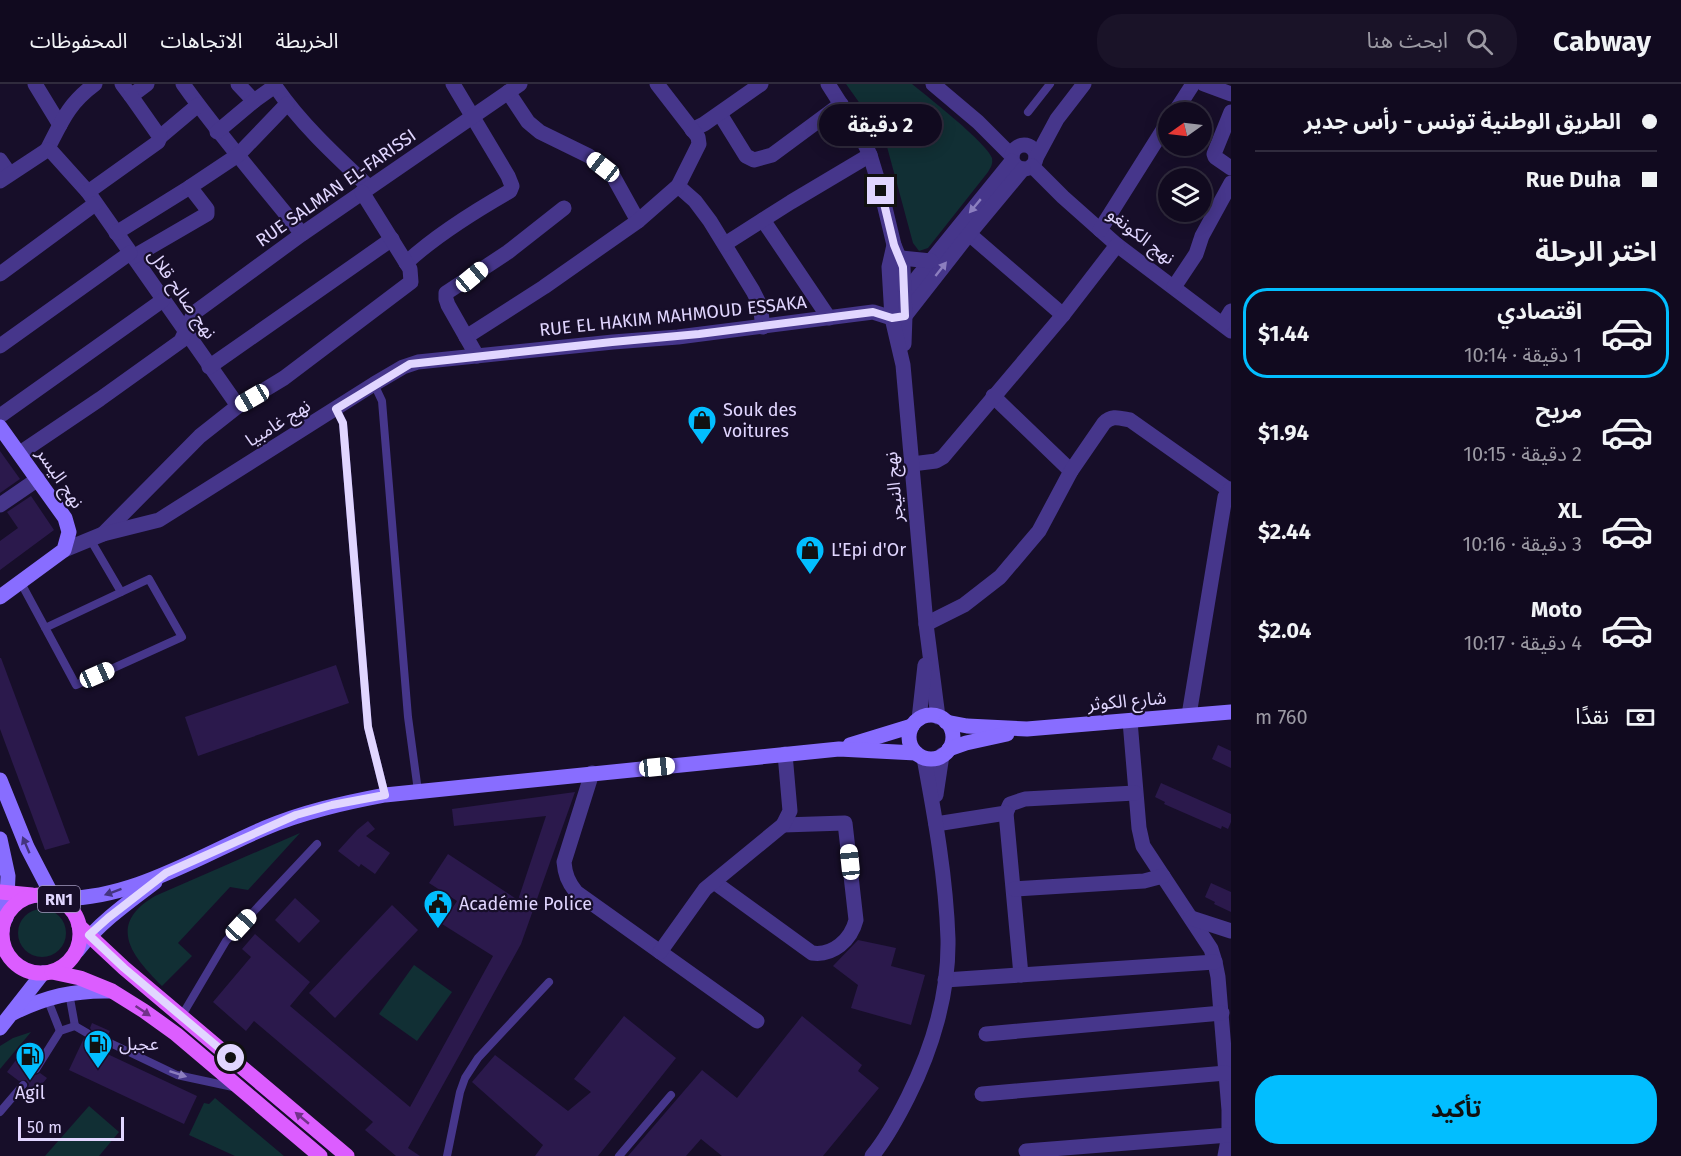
<!DOCTYPE html>
<html lang="ar">
<meta charset="utf-8">
<style>
body{margin:0;font-family:"Fira Sans","Noto Sans Arabic",sans-serif;background:#1a1328;color:#f1f3f6;direction:rtl;height:100vh;display:flex;flex-direction:column;font-size:22px;white-space:nowrap}
*{box-sizing:border-box;margin:0}
p{font-size:20px;color:#9c9aa4}
.icon{flex:none;width:33px;height:33px;fill:none;stroke:currentColor;stroke-width:2;stroke-linecap:round;stroke-linejoin:round}
.map{position:relative;flex:1;overflow:hidden;direction:ltr}
.sheet{display:flex;flex-direction:column;background:#110a1f;width:450px}
.sheet>*{flex:none}
.top-card{display:grid;align-content:center;height:132px;padding:0 24px;background:#110a1f}
.needle{width:39px;rotate:256deg}
.controls{position:absolute;left:1158px;top:18px;display:grid;gap:12px}
.controls a{display:grid;place-items:center;width:54px;height:54px;border-radius:50%;background:#110a1f;box-shadow:0 3px 15px #0003,0 0 0 2px #302b3d;font-size:30px}
.scale{position:absolute;left:18px;bottom:15px;width:106px;box-sizing:border-box;padding-left:6px;border:3px solid #e1d6ff;border-top:0;font-size:16px;line-height:21px;white-space:nowrap;color:#e1d6ff;-webkit-text-stroke:4px #170e29;paint-order:stroke}
.end{position:absolute;width:27px;height:27px;margin:-14px;border:8px solid #e1d6ff;background:#111;box-shadow:0 0 0 3px #111}
.from{border-radius:50%}
.bubble{position:absolute;height:42px;border-radius:21px;background:#110a1f;box-shadow:0 3px 15px #0003,0 0 0 2px #302b3d;font-size:20px;font-weight:700;line-height:42px;text-align:center;direction:rtl}
.car{position:absolute;width:18px;height:36px;margin:-18px -9px;border-radius:8px;box-shadow:0 0 4px 2px #0007;background:linear-gradient(#fff 24%,#345 0 40%,#fff 0 76%,#345 0 86%,#fff 0)}
.top-card b{display:flex;align-items:center;gap:21px;height:57px;font-size:22px}
.top-card b+b{border-top:2px solid #302b3d}
.top-card i{width:15px;height:15px;background:#f1f3f6}
ul{padding:0;list-style:none}
li{display:flex;align-items:center;gap:18px;height:90px;margin:0 12px 9px;padding:0 12px;border:3px solid transparent;border-radius:24px}
li div{flex:1}
li b{display:block;font-size:22px}
li em{font-style:normal;font-weight:700}
li.active{border-color:#02beff}
li>.icon{width:54px;height:54px;stroke-width:1.5}
h2{padding:0 24px;font-size:27px;line-height:72px}
.pay{display:flex;align-items:center;gap:15px;height:66px;padding:0 24px;font-size:22px}
.pay p{margin-inline-start:auto}
.button{display:flex;gap:12px;margin-top:auto;padding:12px 24px}
.button a{flex:1;height:69px;border-radius:24px;background:#02beff;color:#111;font-size:24px;font-weight:700;line-height:69px;text-align:center}
header{display:flex;align-items:center;gap:36px;box-sizing:border-box;height:84px;padding:0 30px;background:#110a1f;border-bottom:2px solid #302b3d}
header strong{font-size:28px}
nav{display:flex;gap:33px;margin-inline-start:auto;font-size:21px}
.search{width:420px;height:54px;background:#1a1328;display:flex;align-items:center;gap:15px;box-sizing:border-box;padding:0 21px;border-radius:24px;color:#9c9aa4;font-size:22px}
main{display:flex;flex:1;min-height:0}
.map>svg:first-child{display:block}
</style>
<header>
<strong>Cabway</strong>
<div class="search"><svg class="icon" aria-label="search" viewBox="0 0 24 24"><circle cx="10" cy="10" r="6"/><path d="M15 15l6 6"/></svg>ابحث هنا</div>
<nav><a>الخريطة</a><a>الاتجاهات</a><a>المحفوظات</a></nav>
</header>
<main>
<section class="sheet">
<div class="top-card">
<b><i class="from"></i>الطريق الوطنية تونس - رأس جدير</b>
<b><i></i>Rue Duha</b>
</div>
<h2>اختر الرحلة</h2>
<ul>
<li class="active"><svg class="icon" aria-label="car" viewBox="0 0 24 24"><path d="M5 17H2v-5l4-1 3-4h7l3 4 3 1v5h-3M9 17h6M6 11h13"/><circle cx="7" cy="17" r="2"/><circle cx="17" cy="17" r="2"/></svg><div><b>اقتصادي</b><p>1 دقيقة · 10:14</p></div><em>$1.44</em></li>
<li><svg class="icon" aria-label="car" viewBox="0 0 24 24"><path d="M5 17H2v-5l4-1 3-4h7l3 4 3 1v5h-3M9 17h6M6 11h13"/><circle cx="7" cy="17" r="2"/><circle cx="17" cy="17" r="2"/></svg><div><b>مريح</b><p>2 دقيقة · 10:15</p></div><em>$1.94</em></li>
<li><svg class="icon" aria-label="car" viewBox="0 0 24 24"><path d="M5 17H2v-5l4-1 3-4h7l3 4 3 1v5h-3M9 17h6M6 11h13"/><circle cx="7" cy="17" r="2"/><circle cx="17" cy="17" r="2"/></svg><div><b>XL</b><p>3 دقيقة · 10:16</p></div><em>$2.44</em></li>
<li><svg class="icon" aria-label="car" viewBox="0 0 24 24"><path d="M5 17H2v-5l4-1 3-4h7l3 4 3 1v5h-3M9 17h6M6 11h13"/><circle cx="7" cy="17" r="2"/><circle cx="17" cy="17" r="2"/></svg><div><b>Moto</b><p>4 دقيقة · 10:17</p></div><em>$2.04</em></li>
</ul>
<div class="pay"><svg class="icon" aria-label="cash" viewBox="0 0 24 24"><path d="M3 7h18v10H3z"/><circle cx="12" cy="12" r="2"/></svg>نقدًا<p>760 m</p></div>
<div class="button"><a>تأكيد</a></div>
</section>
<div class="map">
<svg width="1231" height="1072" viewBox="0 0 1231 1072">
<rect width="100%" height="100%" fill="#170e29"/>
<g fill="#112f34">
<path d="M846,0H912C928,13 987,59 992,74C993,80 991,83 988,88L928,164L919,167L913,159L886,59L878,45Z"/>
<path d="M300,749L248,806L230,803L178,859L192,872L162,902C132,872 106,841 155,812Z"/>
<circle cx="42" cy="849" r="24"/>
<polygon points="414,881 452,908 417,957 379,930"/>
<polygon points="31,948 0,985 0,962 13,954"/>
<polygon points="215,1014 284,1072 235,1072 189,1051 204,1019 209,1020"/>
<polygon points="89,1022 119,1048 99,1072 45,1072"/>
</g>
<g fill="#2b194c">
<polygon points="0,367 20,395 0,409"/>
<polygon points="31,412 54,446 0,486 0,457 18,444 7,428"/>
<polygon points="0,574 1,574 70,759 45,766 0,645"/>
<polygon points="336,581 349,619 198,672 185,633"/>
<polygon points="1218,661 1231,667 1231,684 1212,675"/>
<polygon points="1161,699 1231,730 1231,738 1228,745 1222,742 1221,745 1164,720 1165,718 1155,713"/>
<polygon points="575,708 521,860 408,1064 420,1072 396,1072 365,1046 373,1038 254,937 246,947 213,918 251,873 242,865 255,850 310,898 290,922 410,1023 493,872 442,840 457,817 429,799 448,770 518,816 546,732 454,742 452,725"/>
<polygon points="368,737 375,745 366,752 390,769 375,790 361,780 359,783 338,767 357,746"/>
<polygon points="1211,799 1231,808 1231,828 1214,820 1215,818 1205,813"/>
<polygon points="295,814 320,837 299,859 275,836"/>
<polygon points="392,821 418,846 335,934 309,909"/>
<polygon points="858,856 896,864 891,882 925,891 911,941 851,924 858,901 833,882"/>
<polygon points="624,932 676,974 598,1072 535,1072 543,1061 472,998 495,971 568,1027 591,1008 574,995"/>
<polygon points="802,932 862,981 858,987 879,1004 823,1072 722,1072 701,1055 686,1072 628,1072 702,986 737,1014"/>
<polygon points="92,939 110,947 108,951 103,952 100,955 103,962 101,967 197,1012 184,1040 69,986 84,954 89,954 92,951 92,947 90,944"/>
<polygon points="19,972 31,982 30,985 32,990 36,991 40,989 47,994 35,1009 28,1004 29,1000 26,996 19,997 7,988"/>
</g>
<g fill="none" stroke-linecap="round" stroke-linejoin="round">
<g stroke="#46368b" stroke-width="8">
<polyline points="1028,28 1050,0"/>
<polyline points="374,300 382,317 408,633 418,707"/>
<polyline points="336,325 343,339 368,643 385,711"/>
<polyline points="90,455 121,508"/>
<polyline points="21,499 76,601 182,553 149,495 45,544"/>
<polyline points="69,909 75,942"/>
<polyline points="47,914 60,947"/>
<polyline points="181,933 226,857 317,760"/>
<polyline points="106,957 177,991 233,1003"/>
<polyline points="36,985 60,947 75,942 87,949"/>
<polyline points="0,1028 23,1001"/>
<polyline points="447,1072 460,1008 465,994 478,974 549,898"/>
<polyline points="619,1072 671,1011"/>
</g>
<g stroke="#46368b" stroke-width="15">
<polyline points="35,0 60,41"/>
<polyline points="122,0 131,12 147,0"/>
<path d="M183,0C220,52 262,100 302,150"/>
<polyline points="238,0 254,17"/>
<polyline points="933,0 978,38 1012,72"/>
<polyline points="1204,0 1231,10"/>
<polyline points="508,8 528,38 540,48 589,72 613,92 638,137"/>
<polyline points="1175,28 1193,0"/>
<polyline points="1231,28 1214,70 1215,73 1231,84"/>
<polyline points="720,30 746,72 754,76 772,71 841,20"/>
<polyline points="692,46 704,40 761,0"/>
<path d="M217,48L254,17L275,2C301,40 336,72 369,103"/>
<polyline points="160,53 198,21"/>
<circle cx="1024" cy="73" r="12"/>
<path d="M47,66C62,37 68,20 95,0"/>
<polyline points="1036,74 1057,35 1084,0"/>
<polyline points="0,76 9,89"/>
<polyline points="1032,82 1063,113 1117,161 1231,247"/>
<polyline points="0,97 47,66 52,68 88,108 238,322"/>
<polyline points="678,102 695,117 710,137 753,207 760,221 763,243"/>
<polyline points="88,108 158,58 160,53 157,49 131,12"/>
<polyline points="763,136 829,234"/>
<polyline points="961,143 1063,231"/>
<polyline points="1100,146 1168,38"/>
<polyline points="116,149 190,103"/>
<polyline points="725,160 791,118 870,71"/>
<polyline points="133,173 207,130 207,125 190,103 238,71 287,20"/>
<path d="M406,179C436,151 475,127 510,107L512,102L508,92L453,0"/>
<polyline points="0,190 95,120"/>
<polyline points="1174,203 1196,170 1202,152 1231,99"/>
<polyline points="899,214 903,213 917,194 1012,77"/>
<polyline points="1223,240 1231,227"/>
<polyline points="466,253 544,203 638,137 678,102 699,60 698,53 657,0"/>
<polyline points="0,262 130,169"/>
<polyline points="477,272 448,221 446,215 446,209 508,168 564,124"/>
<polyline points="209,283 392,155"/>
<polyline points="993,312 1071,387"/>
<polyline points="0,332 163,216"/>
<polyline points="20,369 100,315 181,257 194,229 302,150 520,0"/>
<polyline points="912,380 936,377 943,373 1063,231 1117,161"/>
<polyline points="0,421 38,395"/>
<polyline points="103,450 200,352 238,322 284,294 411,198 410,185 362,108"/>
<polyline points="64,466 103,450 159,436 374,300 403,283 418,278 613,258 678,253 873,228 892,234 905,232 969,150 1023,85"/>
<path d="M926,540L964,521L1000,493L1039,447L1071,387L1104,339C1112,331 1119,334 1130,336L1229,406"/>
<polyline points="1189,631 1225,413 1231,405"/>
<polyline points="1130,637 1139,744 1143,762 1211,865 1215,878 1218,893 1229,1026 1229,1051 1225,1072"/>
<path d="M592,689L564,778C565,790 568,798 576,808L757,937"/>
<polyline points="1006,729 1010,720 1025,715 1135,709"/>
<polyline points="936,740 1006,729 1021,891"/>
<path d="M714,798L812,869C833,872 851,856 856,836L845,739L783,741"/>
<polyline points="1014,805 1144,797 1163,792"/>
<polyline points="1191,834 1231,847"/>
<polyline points="660,868 705,805 783,741 790,727 785,670"/>
<polyline points="945,896 1215,878"/>
<polyline points="986,950 1222,929"/>
<polyline points="982,1010 1226,989"/>
<polyline points="1026,1067 1229,1051"/>
</g>
<g stroke="#46368b" stroke-width="15">
<polyline points="828,0 861,52 870,71 881,107 894,161 903,183 905,232 904,260"/>
<polyline points="894,161 889,183 892,234 903,281 926,540 938,633"/>
<polyline points="901,174 931,177"/>
<polyline points="919,635 925,581"/>
<polyline points="936,711 942,671"/>
<path d="M872,1072C886,1055 898,1033 908,1013C932,965 949,909 948,855C946,794 935,733 924,674"/>
</g>
<g stroke="#886dff" stroke-width="15">
<polyline points="0,343 65,434 69,448 64,466 0,513"/>
<circle cx="931" cy="653" r="22"/>
<polyline points="946,638 967,642 1027,645 1231,628"/>
<polyline points="850,661 912,642"/>
<polyline points="949,665 966,659 1007,650"/>
<polyline points="0,696 27,763 53,813"/>
<polyline points="0,755 8,792 6,834"/>
<path d="M57,814C128,818 201,771 265,744C303,728 343,719 385,711L839,665L916,669"/>
<polyline points="0,854 2,846"/>
<path d="M77,867C99,839 127,819 155,798"/>
<path d="M13,929C45,913 74,906 111,907"/>
<polyline points="0,944 43,889"/>
</g>
<g stroke="#dc5dff" stroke-width="15">
<polyline points="0,808 32,811"/>
<circle cx="41" cy="850" r="39"/>
<polyline points="79,842 124,884 347,1072"/>
<polyline points="52,888 80,894 112,907 144,927 176,950 320,1072"/>
</g>
</g>
<defs><path id="oneway-solid" d="M-6-.8H1V-3.2L6.5 0L1 3.2V.8H-6Z" transform="scale(1.5)"/></defs>
<g fill="#8c7ebf">
<use href="#oneway-solid" transform="translate(975 122) rotate(130)"/>
<use href="#oneway-solid" transform="translate(941 185) rotate(-52)"/>
<use href="#oneway-solid" transform="translate(178 990) rotate(18)"/>
</g>
<g fill="#44347f">
<use href="#oneway-solid" transform="translate(26 761) rotate(-113)"/>
<use href="#oneway-solid" transform="translate(113 808) rotate(160)"/>
</g>
<g fill="#703289">
<use href="#oneway-solid" transform="translate(143 927) rotate(34)"/>
<use href="#oneway-solid" transform="translate(302 1034) rotate(-140)"/>
</g>
<g fill="none" stroke-linecap="round" stroke-linejoin="round">
<polyline stroke="#e1d6ff" stroke-width="8" points="231,974 124,884 89,851 108,834 166,789 296,731 332,721 385,711 368,643 343,339 336,325 410,280 612,258 699,250 873,228 892,234 905,232 903,183 894,161 881,107"/>
</g>
<defs>
<g id="shop-pin" transform="scale(1.5)"><path d="M0 17L-7.5 6A9.5 9.5 0 1 1 7.5 6Z" fill="#02beff" stroke="#170e29"/><path d="M-5-2.5h2.3a2.7 3.5 0 0 1 5.4 0H5L5.5 6h-11ZM-1.5-2.5h3a1.5 2.3 0 0 0-3 0Z" fill="#111"/></g>
<g id="civic-pin" transform="scale(1.5)"><path d="M0 17L-7.5 6A9.5 9.5 0 1 1 7.5 6Z" fill="#02beff" stroke="#170e29"/><path d="M-.6-6.5H3V-4.5H.6V-3L4-1V1h2V6H-6V1h2V-1L-.6-3ZM-1.2 2.5V6h2.4V2.5Z" fill="#111"/></g>
<g id="fuel-pin" transform="scale(1.5)"><path d="M0 17L-7.5 6A9.5 9.5 0 1 1 7.5 6Z" fill="#02beff" stroke="#170e29"/><path d="M-5.5-6h7V0h2V4h1.3V-2.5L3-4.5l.8-.8L6-3V5H2.5V1h-1V6h-7ZM-4.2-4.7v3.2H.2V-4.7Z" fill="#111"/></g>
</defs>
<g fill-rule="evenodd">
<use href="#shop-pin" x="702" y="336"/>
<use href="#shop-pin" x="810" y="466"/>
<use href="#civic-pin" x="438" y="820"/>
<use href="#fuel-pin" x="98" y="960"/>
<use href="#fuel-pin" x="30" y="972"/>
</g>
<g text-anchor="middle" stroke-width="4.5" stroke-linejoin="round" paint-order="stroke">
<rect fill="#170e29" stroke="#a49abf" stroke-width="1.5" x="38" y="802" width="42" height="26" rx="4.5"/>
<g font-size="16" font-weight="bold" fill="#e1d6ff">
<text x="59" y="821">RN1</text>
</g>
<g font-size="18" fill="#e1d6ff" stroke="#170e29">
<text transform="translate(336 104) rotate(-35)" y="6">RUE SALMAN EL-FARISSI</text>
<text transform="translate(1141 152) rotate(38)" y="6">نهج الكونغو</text>
<text transform="translate(182 210) rotate(55)" y="6">نهج صالح قلال</text>
<text transform="translate(673 232) rotate(-6)" y="6">RUE EL HAKIM MAHMOUD ESSAKA</text>
<text transform="translate(278 339) rotate(-32)" y="6">نهج غامبيا</text>
<text transform="translate(60 394) rotate(56)" y="6">نهج اليسر</text>
<text transform="translate(894 403) rotate(-95)" y="6">نهج النيجر</text>
<text transform="translate(1127 617) rotate(-5)" y="6">شارع الكوثر</text>
</g>
<g font-size="18" fill="#e1d6ff" stroke="#170e29" text-anchor="start">
<text x="723" y="332">Souk des<tspan x="723" dy="21">voitures</tspan></text>
<text x="831" y="472">L'Epi d'Or</text>
<text x="459" y="826">Académie Police</text>
<text x="119" y="966">عجبل</text>
<text x="30" y="1015" text-anchor="middle">Agil</text>
</g>
</g>
</svg>
<div class="controls">
<a><svg class="needle" viewBox="-14 -14 28 28"><path d="M0-13l5 13h-10z" fill="#e53935"/><path d="M0 13l5-13h-10z" fill="#9c9aa4"/></svg></a>
<a><svg class="icon" aria-label="layers" viewBox="0 0 24 24"><path d="M12 4l9 5-9 5-9-5zM3 14l9 5 9-5"/></svg></a>
</div>
<div class="scale">50 m</div>
<i class="end from" style="left:231px;top:974px"></i>
<i class="end" style="left:881px;top:107px"></i>
<div class="bubble" style="left:819px;top:20px;width:123px">2 دقيقة</div>
<i class="car" style="left:603px;top:83px;rotate:308deg"></i>
<i class="car" style="left:472px;top:193px;rotate:50deg"></i>
<i class="car" style="left:252px;top:314px;rotate:240deg"></i>
<i class="car" style="left:97px;top:591px;rotate:66deg"></i>
<i class="car" style="left:657px;top:683px;rotate:84deg"></i>
<i class="car" style="left:850px;top:778px;rotate:354deg"></i>
<i class="car" style="left:241px;top:841px;rotate:43deg"></i>
</div>
</main>
